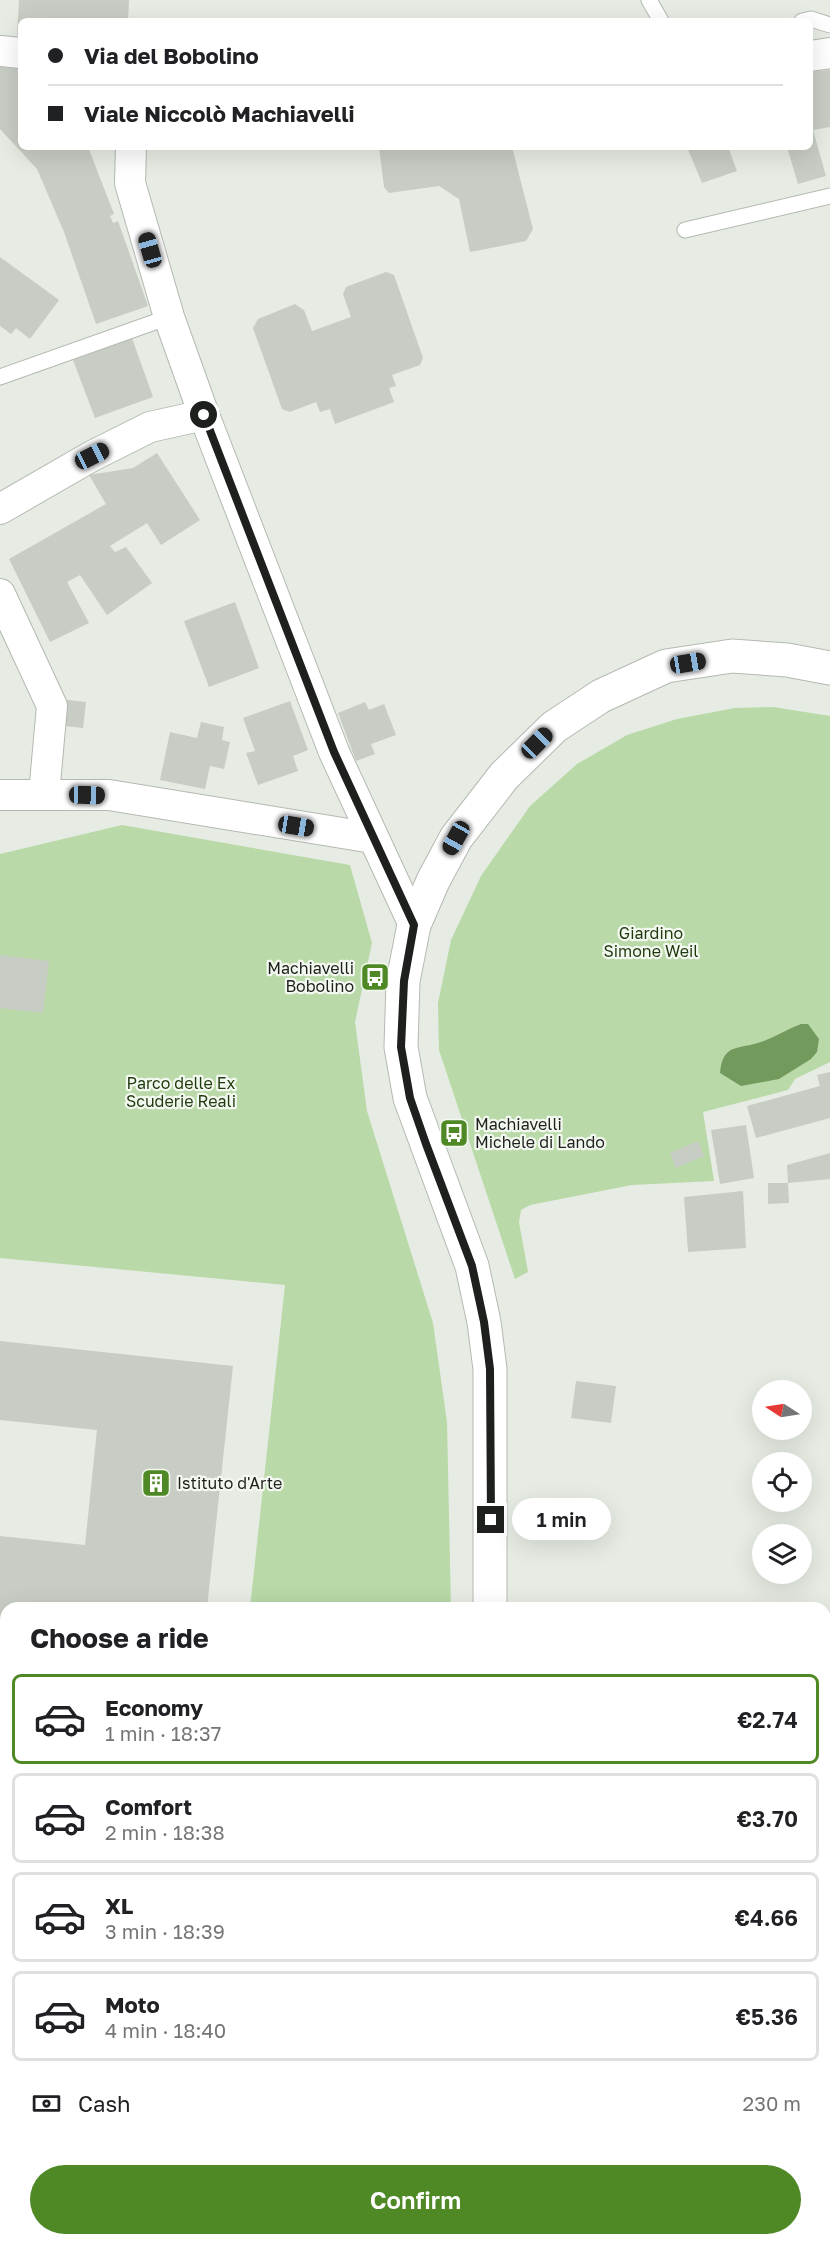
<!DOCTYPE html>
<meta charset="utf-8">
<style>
body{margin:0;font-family:"Golos Text",sans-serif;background:#f2f2f2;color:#202124;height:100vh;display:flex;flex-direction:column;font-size:22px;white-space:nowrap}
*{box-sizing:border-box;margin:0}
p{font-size:20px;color:#757577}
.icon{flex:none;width:33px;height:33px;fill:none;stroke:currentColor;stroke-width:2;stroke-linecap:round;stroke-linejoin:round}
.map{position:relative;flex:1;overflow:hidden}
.sheet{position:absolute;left:0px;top:1602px;width:831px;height:644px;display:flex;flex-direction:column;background:#fff;border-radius:18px 18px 0 0;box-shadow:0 6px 24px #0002}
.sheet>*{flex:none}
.guide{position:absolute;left:18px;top:18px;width:795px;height:132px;border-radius:9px;box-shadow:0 6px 24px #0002;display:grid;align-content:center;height:132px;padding:0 30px;background:#fff}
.needle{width:39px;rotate:282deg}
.controls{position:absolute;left:752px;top:1380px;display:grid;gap:12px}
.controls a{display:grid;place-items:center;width:60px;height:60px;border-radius:50%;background:#fff;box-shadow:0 6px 24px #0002;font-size:30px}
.end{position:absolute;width:27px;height:27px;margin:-14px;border:8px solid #1e201d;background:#fff;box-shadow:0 0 0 3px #fff}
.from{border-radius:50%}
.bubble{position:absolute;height:42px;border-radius:21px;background:#fff;box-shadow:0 6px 24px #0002;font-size:20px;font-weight:600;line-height:42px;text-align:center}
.car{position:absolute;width:18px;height:36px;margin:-18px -9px;border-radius:8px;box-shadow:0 0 4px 2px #0007;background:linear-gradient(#222 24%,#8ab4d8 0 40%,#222 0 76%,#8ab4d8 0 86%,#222 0)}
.guide b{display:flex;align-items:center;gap:21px;height:57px;font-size:22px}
.guide b+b{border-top:2px solid #e0e0e0}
.guide i{width:15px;height:15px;background:#202124}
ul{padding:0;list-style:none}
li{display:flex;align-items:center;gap:18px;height:90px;margin:0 12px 9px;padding:0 18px;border:3px solid #e0e0e0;border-radius:9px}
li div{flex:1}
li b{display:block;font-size:22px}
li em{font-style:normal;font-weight:600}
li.on{border-color:#4f8926}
li>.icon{width:54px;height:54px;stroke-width:1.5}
h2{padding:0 30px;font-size:27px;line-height:72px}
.pay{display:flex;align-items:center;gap:15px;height:66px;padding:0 30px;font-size:22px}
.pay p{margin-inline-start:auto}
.button{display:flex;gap:12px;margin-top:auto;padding:12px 30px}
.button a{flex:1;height:69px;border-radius:36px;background:#4f8926;color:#fff;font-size:24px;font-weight:600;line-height:69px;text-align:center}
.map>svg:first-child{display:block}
</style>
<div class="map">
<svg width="830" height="2245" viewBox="0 0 830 2245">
<rect width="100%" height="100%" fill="#e6ece3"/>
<g fill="#b9d9a8">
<polygon points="773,707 830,716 830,1062 795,1079 788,1090 703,1112 714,1181 632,1185 530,1205 521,1210 519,1222 528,1272 515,1279 439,1050 438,1003 451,940 481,876 530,806 577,764 627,735 677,719 735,708"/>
<polygon points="122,825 350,865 372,943 355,1022 367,1111 433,1323 447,1422 451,1608 250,1608 285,1285 0,1258 0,854"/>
<polygon points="0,1643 6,1644 6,2240 327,2240 324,2245 0,2245"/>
</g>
<path fill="#729a5d" d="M801,1024H808L819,1039L817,1052L811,1059L779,1079L741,1086L720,1073C723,1042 739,1050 761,1042C775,1037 788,1029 801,1024Z"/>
<g fill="#c7ccc4">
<polygon points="19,0 129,0 128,21 21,21 21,35 17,35"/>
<polygon points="0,67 21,68 21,147 88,147 114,214 110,216 113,223 118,221 148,306 96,324 64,232 37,169 0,129"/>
<polygon points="830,70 830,127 813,130 826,176 798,184 787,147 810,147 810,72"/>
<polygon points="379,147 512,147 533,229 526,241 470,252 459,199 439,186 389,193 384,187"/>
<polygon points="687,147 728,147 737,171 702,183"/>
<polygon points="0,257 59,300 30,339 16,328 11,334 0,326"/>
<polygon points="386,272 394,275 423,358 420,365 392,375 396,386 389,388 394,402 335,424 330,409 320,412 316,402 290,412 282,409 253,328 258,319 295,304 304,310 312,331 351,317 343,294 346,287"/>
<polygon points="132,338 153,397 95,418 73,360"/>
<polygon points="157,453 200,520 161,545 147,523 110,546 115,552 126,547 152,583 107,615 80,575 67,582 89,623 50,642 9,559 106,504 89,475 133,468"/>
<polygon points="235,602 259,668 209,687 184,621"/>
<polygon points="67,700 86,702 83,728 64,726"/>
<polygon points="290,701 308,750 293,756 298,771 258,785 246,753 255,751 243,718"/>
<polygon points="365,702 369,710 384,704 396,735 371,744 375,754 356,761 338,713"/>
<polygon points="201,722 224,727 222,740 230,742 224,769 210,766 205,789 160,780 170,732 197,738"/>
<polygon points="0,955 49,961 43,1013 0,1008"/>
<polygon points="830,1072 830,1118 756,1138 747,1106 820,1086 817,1075"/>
<polygon points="746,1125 754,1178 720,1184 711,1130"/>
<polygon points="698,1141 704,1156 676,1168 670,1153"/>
<polygon points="830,1153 830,1179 788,1183 787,1165"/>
<polygon points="768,1183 788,1183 789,1203 768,1204"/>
<polygon points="743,1191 746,1248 688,1252 684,1197"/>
<polygon points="0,1341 233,1366 207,1608 6,1608 6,1635 0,1635 0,1536 85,1545 97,1430 0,1420"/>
<polygon points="576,1381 616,1386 611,1423 571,1418"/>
<polygon points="825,1799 830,1802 830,1841 825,1838"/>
<polygon points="825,1952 830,1955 830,1975 825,1983"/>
<polygon points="830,2047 830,2067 825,2064 825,2055"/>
<polygon points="207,2240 273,2240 272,2245 207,2245"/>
<polygon points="563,2240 653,2240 650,2245 559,2245"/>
</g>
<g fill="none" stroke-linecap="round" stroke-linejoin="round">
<g stroke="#b4b9b1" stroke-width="17">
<g id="service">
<polyline points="649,0 661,21"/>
<polyline points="802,21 811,19 830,25"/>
<polyline points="685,230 830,196"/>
<polyline points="0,377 169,317"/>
<polyline points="0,1713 6,1713"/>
<polyline points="0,1814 6,1820"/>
<polyline points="0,2242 6,2237"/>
<polyline points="103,2245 107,2240"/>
</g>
</g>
<g stroke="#b4b9b1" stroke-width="32">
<g id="minor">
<polyline points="0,51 21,53"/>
<polyline points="810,56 830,53"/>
<polyline points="131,147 130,183 169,317 204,415 334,752 414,925"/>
<polyline points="0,509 92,456 150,427 204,415"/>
<polyline points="0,594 52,706 44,794"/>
<polyline points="0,795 109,795 373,838"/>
<polyline points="825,2184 830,2188"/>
</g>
</g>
<g stroke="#b4b9b1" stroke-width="35">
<g id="primary">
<polyline points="490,1608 490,1369 484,1322 472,1266 410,1098 401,1047 403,981 414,925 433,881 456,838 504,776 554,727 601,696 666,666 732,656 787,660 830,668"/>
<polyline points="376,2245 380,2240"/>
</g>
</g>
<use href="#service" stroke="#fff" stroke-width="15"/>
<use href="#minor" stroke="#fff" stroke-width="30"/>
<use href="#primary" stroke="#fff" stroke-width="33"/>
</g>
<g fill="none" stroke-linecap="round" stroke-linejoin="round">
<polyline stroke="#1e201d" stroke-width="8" points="204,415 334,752 414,925 404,981 401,1047 410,1098 426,1144 472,1266 484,1322 490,1369 491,1520"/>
</g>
<defs>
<g id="bus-square" transform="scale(1.5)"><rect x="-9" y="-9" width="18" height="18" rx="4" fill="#4f8926" stroke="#f3f9f0"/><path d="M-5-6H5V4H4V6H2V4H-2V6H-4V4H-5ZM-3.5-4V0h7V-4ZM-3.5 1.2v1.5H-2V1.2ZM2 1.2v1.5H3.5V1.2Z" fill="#fff"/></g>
<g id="building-square" transform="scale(1.5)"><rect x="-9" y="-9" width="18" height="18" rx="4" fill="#4f8926" stroke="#f3f9f0"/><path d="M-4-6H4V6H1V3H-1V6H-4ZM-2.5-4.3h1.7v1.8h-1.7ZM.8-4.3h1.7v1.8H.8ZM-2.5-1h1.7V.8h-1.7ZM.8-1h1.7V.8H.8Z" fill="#fff"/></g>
</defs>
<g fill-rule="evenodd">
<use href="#bus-square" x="375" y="977"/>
<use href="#bus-square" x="454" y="1133"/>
<use href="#building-square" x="156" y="1483"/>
</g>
<g text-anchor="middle" stroke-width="4.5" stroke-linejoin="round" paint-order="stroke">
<g font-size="16" fill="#1f390d" stroke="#f3f9f0">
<text x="651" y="939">Giardino<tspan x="651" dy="18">Simone Weil</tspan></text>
<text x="181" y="1089">Parco delle Ex<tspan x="181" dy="18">Scuderie Reali</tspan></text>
</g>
<g font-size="16" fill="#1e201d" stroke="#f3f9f0" text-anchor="start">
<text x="354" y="974" text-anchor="end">Machiavelli<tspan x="354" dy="18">Bobolino</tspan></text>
<text x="475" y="1130">Machiavelli<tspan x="475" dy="18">Michele di Lando</tspan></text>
<text x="177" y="1489">Istituto d'Arte</text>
</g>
</g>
</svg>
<div class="controls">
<a><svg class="needle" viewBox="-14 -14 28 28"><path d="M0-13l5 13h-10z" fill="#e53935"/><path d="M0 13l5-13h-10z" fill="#757577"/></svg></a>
<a><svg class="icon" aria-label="locate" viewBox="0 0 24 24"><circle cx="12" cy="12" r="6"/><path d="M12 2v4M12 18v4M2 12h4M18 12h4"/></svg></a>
<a><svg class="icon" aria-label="layers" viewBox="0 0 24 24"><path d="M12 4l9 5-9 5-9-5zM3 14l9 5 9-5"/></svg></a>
</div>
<i class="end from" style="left:204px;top:415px"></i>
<i class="end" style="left:491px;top:1520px"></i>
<div class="bubble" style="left:512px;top:1498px;width:99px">1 min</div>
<i class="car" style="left:150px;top:250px;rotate:344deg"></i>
<i class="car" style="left:92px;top:456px;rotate:63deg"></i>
<i class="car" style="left:688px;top:663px;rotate:81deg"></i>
<i class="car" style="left:537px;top:743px;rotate:45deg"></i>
<i class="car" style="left:87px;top:795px;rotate:91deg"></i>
<i class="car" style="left:296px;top:826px;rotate:99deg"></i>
<i class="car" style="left:456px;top:838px;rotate:209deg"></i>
<div class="guide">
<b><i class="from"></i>Via del Bobolino</b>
<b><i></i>Viale Niccolò Machiavelli</b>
</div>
<section class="sheet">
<h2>Choose a ride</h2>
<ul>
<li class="on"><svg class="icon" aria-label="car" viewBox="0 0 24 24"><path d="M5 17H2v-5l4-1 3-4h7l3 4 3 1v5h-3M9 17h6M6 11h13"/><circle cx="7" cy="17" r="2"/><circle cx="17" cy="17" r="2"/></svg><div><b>Economy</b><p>1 min · 18:37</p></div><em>€2.74</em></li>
<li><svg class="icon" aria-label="car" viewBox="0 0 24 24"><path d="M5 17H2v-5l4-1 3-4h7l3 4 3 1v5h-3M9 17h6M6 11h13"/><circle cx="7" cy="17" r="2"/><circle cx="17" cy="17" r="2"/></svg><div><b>Comfort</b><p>2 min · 18:38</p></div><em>€3.70</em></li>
<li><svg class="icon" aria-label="car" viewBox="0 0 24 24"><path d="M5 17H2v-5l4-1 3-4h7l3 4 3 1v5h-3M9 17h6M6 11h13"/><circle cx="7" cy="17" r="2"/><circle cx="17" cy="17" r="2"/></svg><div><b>XL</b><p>3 min · 18:39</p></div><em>€4.66</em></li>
<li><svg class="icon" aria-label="car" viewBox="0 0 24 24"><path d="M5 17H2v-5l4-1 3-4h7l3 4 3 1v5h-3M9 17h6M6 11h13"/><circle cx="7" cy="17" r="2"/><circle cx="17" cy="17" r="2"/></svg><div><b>Moto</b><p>4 min · 18:40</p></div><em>€5.36</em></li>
</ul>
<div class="pay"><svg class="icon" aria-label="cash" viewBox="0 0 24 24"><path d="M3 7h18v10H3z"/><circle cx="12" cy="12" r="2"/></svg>Cash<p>230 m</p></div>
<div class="button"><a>Confirm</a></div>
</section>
</div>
